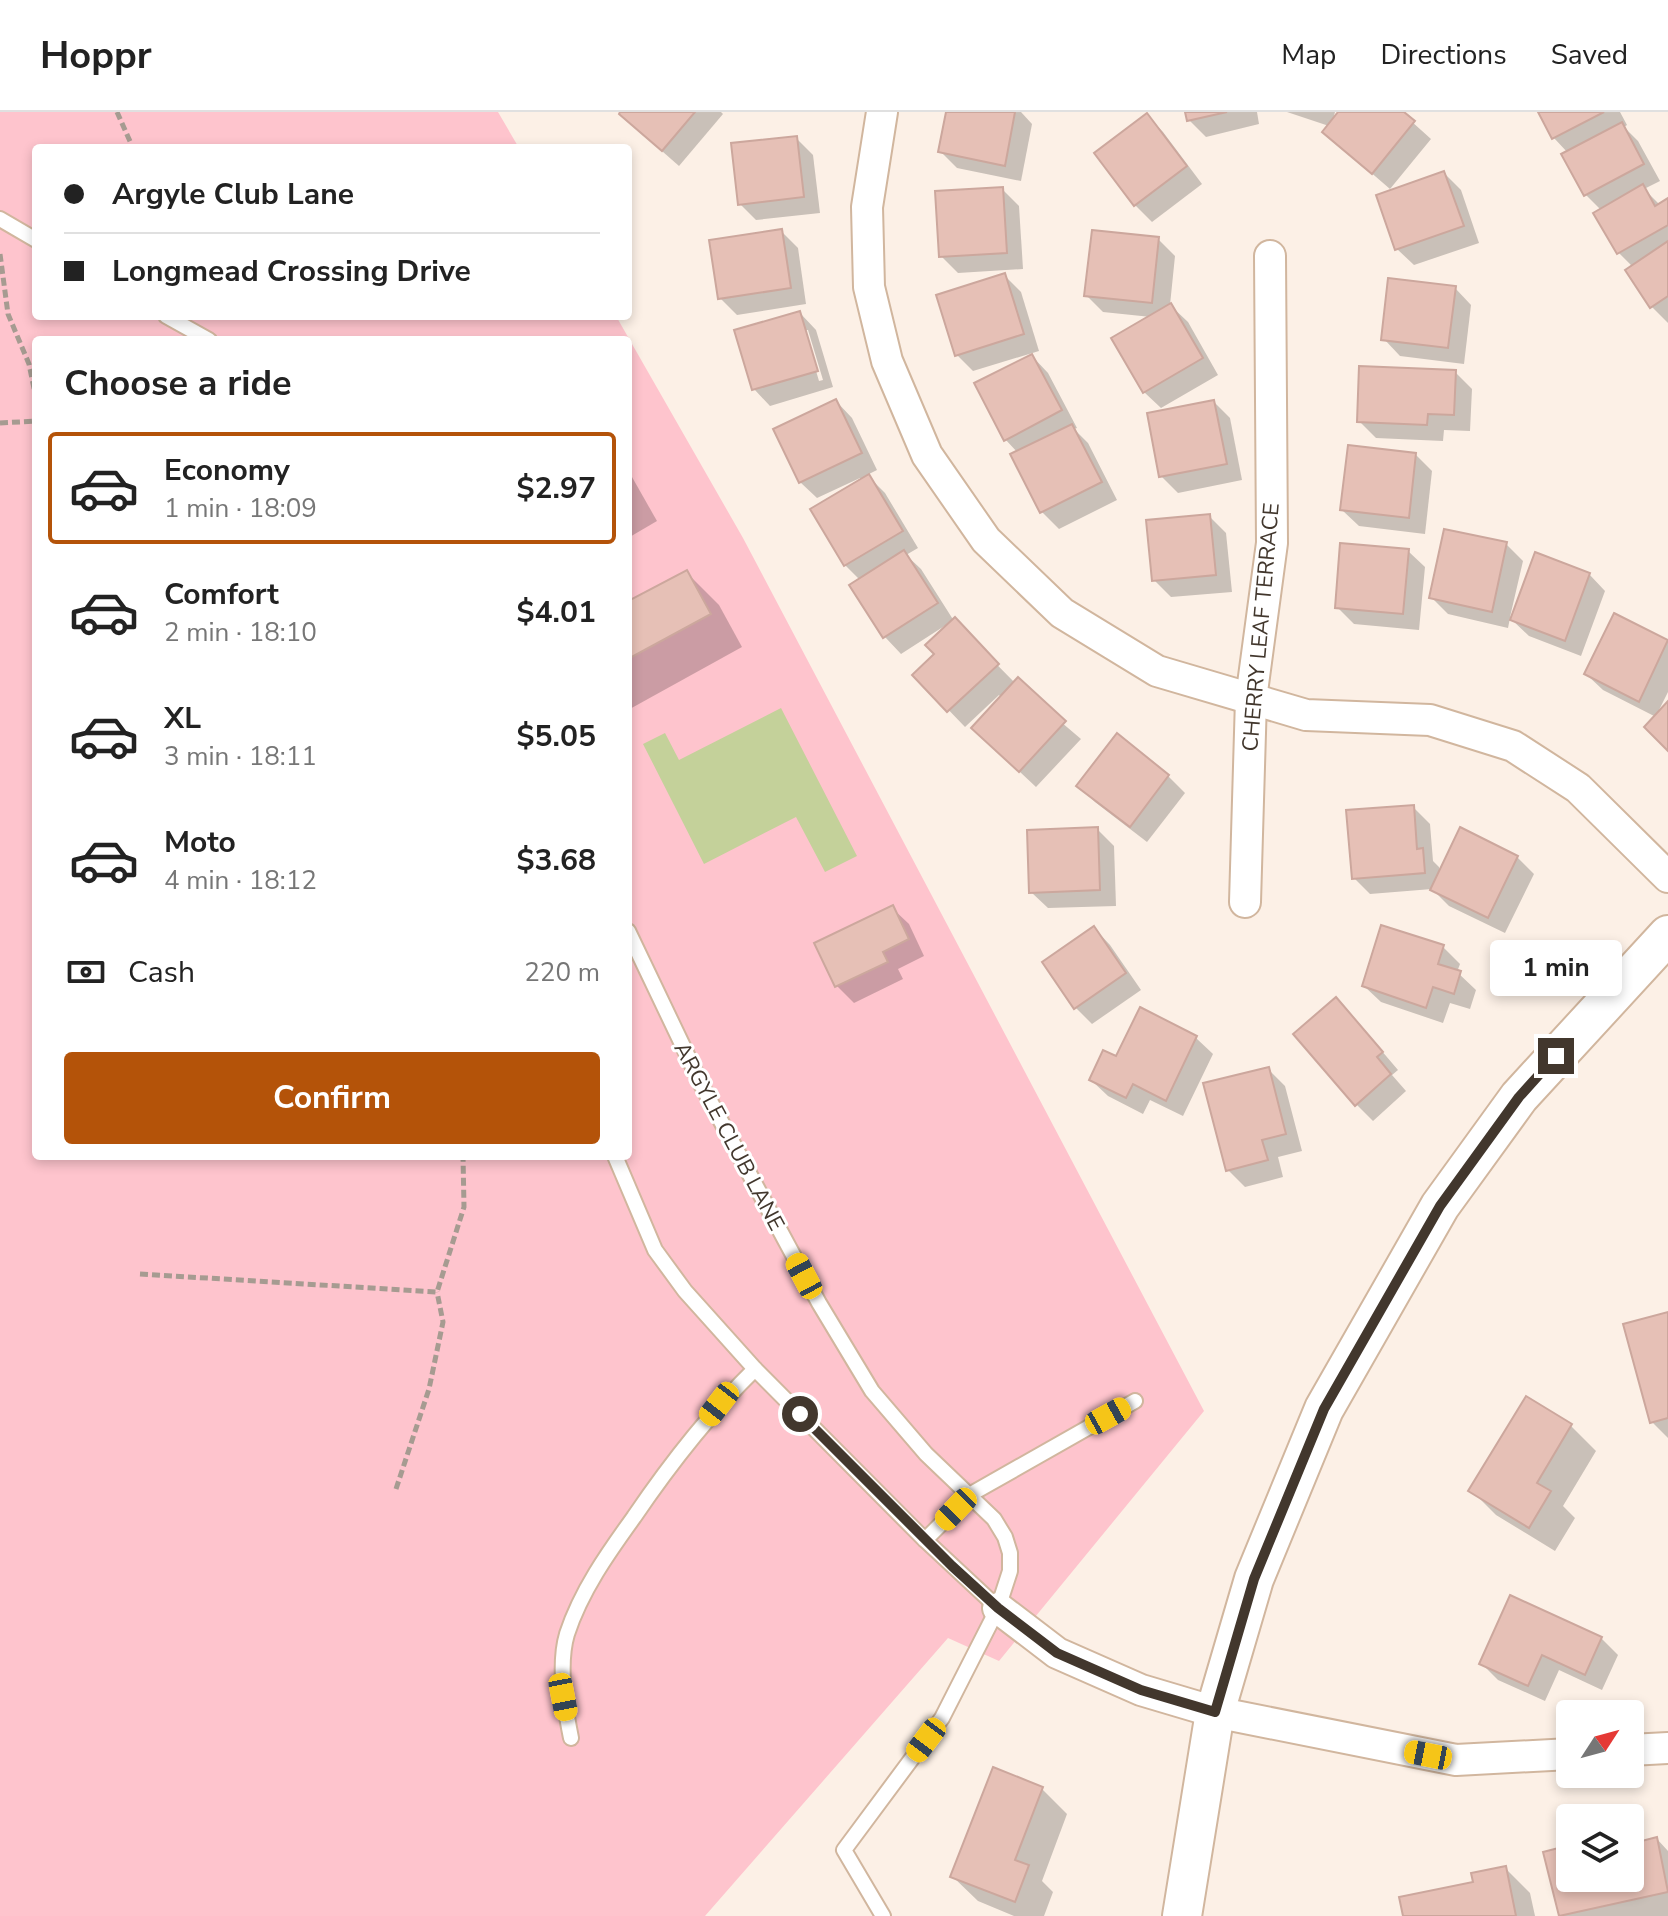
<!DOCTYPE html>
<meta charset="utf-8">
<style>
body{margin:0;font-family:"Nunito Sans",sans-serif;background:#f2f2f2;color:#222;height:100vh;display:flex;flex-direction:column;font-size:30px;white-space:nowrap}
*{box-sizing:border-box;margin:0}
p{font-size:26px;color:#767676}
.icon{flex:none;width:44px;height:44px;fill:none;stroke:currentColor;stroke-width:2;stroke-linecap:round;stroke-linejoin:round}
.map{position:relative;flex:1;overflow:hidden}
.drawer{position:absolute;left:32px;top:224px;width:600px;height:824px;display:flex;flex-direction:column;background:#fff;border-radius:8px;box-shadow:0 4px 12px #0003}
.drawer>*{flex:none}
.top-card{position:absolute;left:32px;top:32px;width:600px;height:176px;border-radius:8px;box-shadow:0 4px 12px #0003;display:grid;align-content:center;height:176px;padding:0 32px;background:#fff}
.needle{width:52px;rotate:54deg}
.fabs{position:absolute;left:1556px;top:1588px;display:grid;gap:16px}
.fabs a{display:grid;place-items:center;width:88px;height:88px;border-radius:8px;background:#fff;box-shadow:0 4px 12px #0003;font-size:40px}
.end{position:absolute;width:36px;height:36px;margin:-18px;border:10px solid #42372d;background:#fff;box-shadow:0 0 0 4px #fff}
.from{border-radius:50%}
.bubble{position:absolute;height:56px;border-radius:8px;background:#fff;box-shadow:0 4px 12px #0003;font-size:26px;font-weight:700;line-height:56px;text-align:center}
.car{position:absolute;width:24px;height:48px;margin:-24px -12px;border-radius:10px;box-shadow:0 0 6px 2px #0007;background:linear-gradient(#f5c518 24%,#345 0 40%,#f5c518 0 76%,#345 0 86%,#f5c518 0)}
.top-card b{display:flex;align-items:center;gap:28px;height:76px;font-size:30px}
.top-card b+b{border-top:2px solid #e0e0e0}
.top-card i{width:20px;height:20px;background:#222}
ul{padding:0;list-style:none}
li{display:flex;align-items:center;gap:24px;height:112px;margin:0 16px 12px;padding:0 16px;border:4px solid transparent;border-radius:8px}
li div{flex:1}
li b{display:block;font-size:30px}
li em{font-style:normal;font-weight:700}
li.on{border-color:#b45309}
li>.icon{width:72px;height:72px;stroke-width:1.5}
h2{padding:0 32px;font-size:36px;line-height:96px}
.pay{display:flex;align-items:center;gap:20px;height:88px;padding:0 32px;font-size:30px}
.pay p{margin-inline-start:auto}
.button{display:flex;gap:16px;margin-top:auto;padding:16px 32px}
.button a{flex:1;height:92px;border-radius:8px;background:#b45309;color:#fff;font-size:32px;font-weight:700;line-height:92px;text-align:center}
header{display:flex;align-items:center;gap:48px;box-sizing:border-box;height:112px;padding:0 40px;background:#fff;border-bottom:2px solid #e0e0e0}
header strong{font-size:38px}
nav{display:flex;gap:44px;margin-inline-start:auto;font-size:28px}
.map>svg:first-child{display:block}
</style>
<header>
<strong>Hoppr</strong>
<nav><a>Map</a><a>Directions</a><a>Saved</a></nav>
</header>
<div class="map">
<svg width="1668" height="1804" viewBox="0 0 1668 1804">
<rect width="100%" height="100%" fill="#fcf0e6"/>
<path fill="#fec4cd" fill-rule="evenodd" d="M0,0H498L519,36H36V204H616L743,426L1204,1299L999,1549L948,1526L705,1804H0ZM36,228H628V1044H36Z"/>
<polygon fill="#c4d19a" points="781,596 857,744 825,760 796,705 704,752 643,632 665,621 679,648"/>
<g fill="#0003" fill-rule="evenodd">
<polygon points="623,0 721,0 723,2 679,54 638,18"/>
<polygon points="948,0 1021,0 1032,12 1021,69 957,56 940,39"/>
<polygon points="1187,0 1257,0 1259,12 1206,25 1189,8"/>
<polygon points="1287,0 1335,0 1332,11 1341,0 1401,0 1431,27 1390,77 1324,20 1329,14"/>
<polygon points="1540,0 1620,0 1627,13 1624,15 1638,29 1660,69 1644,77 1660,93 1668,89 1668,211 1651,194 1633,155 1619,141 1596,102 1602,99 1586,83 1568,41 1554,26"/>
<polygon points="1146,3 1163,20 1202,72 1152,110 1135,93 1096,42"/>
<polygon points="796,26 813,43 820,101 756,108 740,92"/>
<polygon points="1444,61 1461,78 1479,131 1414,153 1397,137"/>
<polygon points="1002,77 1019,94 1023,157 958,161 941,144"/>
<polygon points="781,119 798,136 806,192 737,203 720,186"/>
<polygon points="1158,127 1175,144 1170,193 1188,210 1218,263 1161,296 1144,280 1151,205 1103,200 1086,183"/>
<polygon points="1004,163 1021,180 1039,239 973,259 957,243"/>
<polygon points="1455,176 1471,193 1464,252 1400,244 1384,227"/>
<path d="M800,201L816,218L833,275L770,294L754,277ZM804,218H808L823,268L819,269Z"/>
<polygon points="1032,244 1048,261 1077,316 1074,317 1088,331 1117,388 1059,417 1042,400 1013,343 1018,341 1005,327"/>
<polygon points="1455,260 1472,277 1470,319 1444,318 1443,329 1376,326 1359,309"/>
<polygon points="836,289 852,306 877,358 867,363 885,381 918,436 906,443 921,457 954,509 1015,571 1081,627 1036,675 990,632 1002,586 999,583 965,615 915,563 937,542 946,513 901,542 885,525 852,473 860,468 845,453 862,368 860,366 817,386 800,370"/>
<polygon points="1214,290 1230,306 1242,368 1178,381 1161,364"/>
<polygon points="1415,342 1432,359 1425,422 1359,414 1342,398"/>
<polygon points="628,358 657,409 628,426"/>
<polygon points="1209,404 1226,421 1232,480 1171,485 1154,468"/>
<polygon points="1506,432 1523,449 1510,505 1589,462 1605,479 1581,544 1529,524 1510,506 1508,516 1448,502 1432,486"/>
<polygon points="1408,439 1425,455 1419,518 1354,512 1337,495"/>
<polygon points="686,460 719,493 742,535 628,598 628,492"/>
<polygon points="1615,504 1668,530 1668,580 1657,602 1668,592 1668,636 1656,605 1603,578 1586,562"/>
<polygon points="1168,664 1185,681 1147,730 1095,690 1079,673"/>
<polygon points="1413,695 1430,712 1433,749 1439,755 1440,763 1517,745 1534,762 1505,821 1449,794 1432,777 1370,782 1354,766"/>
<polygon points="1097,717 1114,734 1116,794 1048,796 1031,780"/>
<polygon points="892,796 909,812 924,844 898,857 903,867 854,891 837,874 817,832"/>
<polygon points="1094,816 1110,833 1141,878 1092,912 1076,896"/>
<polygon points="1443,835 1460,852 1457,860 1476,878 1470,897 1450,891 1443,911 1381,890 1364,874"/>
<polygon points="1141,898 1196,926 1213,942 1183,1004 1150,988 1143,1002 1108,984 1091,968 1117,947"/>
<polygon points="1352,904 1398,958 1392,963 1406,979 1373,1009 1356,992"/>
<polygon points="1268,957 1285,974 1302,1039 1278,1045 1283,1065 1245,1075 1228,1058"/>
<polygon points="1668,1202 1668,1326 1652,1310"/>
<polygon points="1527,1287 1571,1314 1596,1339 1563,1394 1575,1406 1555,1439 1496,1403 1471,1378"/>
<polygon points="1601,1526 1618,1543 1602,1578 1559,1558 1545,1589 1498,1568 1482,1552"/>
<polygon points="994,1658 1042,1677 1067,1702 1042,1769 1053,1780 1044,1804 1014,1804 978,1789 952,1764"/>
<polygon points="1657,1727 1668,1739 1668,1804 1561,1804 1545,1741 1570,1735 1570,1766 1630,1766 1630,1734"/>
<polygon points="1505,1756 1530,1781 1535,1804 1405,1804"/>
</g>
<g fill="#e6c0b6" stroke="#cca79d" stroke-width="2">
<polygon points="620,0 695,0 662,39 619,2"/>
<polygon points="946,0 1015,0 1005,54 938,40"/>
<polygon points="1185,0 1227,0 1187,9"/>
<polygon points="1338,0 1404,0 1415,9 1372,62 1322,20"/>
<polygon points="1538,0 1604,0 1552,27"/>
<polygon points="1147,1 1187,54 1134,94 1094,41"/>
<polygon points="1622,10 1644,52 1584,84 1561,42"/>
<polygon points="797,24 804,85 738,93 731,31"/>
<polygon points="1444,59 1464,114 1395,138 1376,83"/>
<polygon points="1643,72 1655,94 1668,86 1668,113 1617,142 1593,101"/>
<polygon points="1003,75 1007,141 939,145 935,79"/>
<polygon points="782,117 791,176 718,187 709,128"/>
<polygon points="1092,118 1159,125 1152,191 1084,184"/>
<polygon points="1668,129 1668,184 1650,196 1625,158"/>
<polygon points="1005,161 1024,222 955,244 936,183"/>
<polygon points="1388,166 1456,174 1448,236 1381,228"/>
<polygon points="1171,191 1203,246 1143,281 1111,226"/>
<polygon points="800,199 818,259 752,278 734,218"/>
<polygon points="1032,242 1062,298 1004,329 974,271"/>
<polygon points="1359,254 1456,258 1454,303 1428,302 1427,313 1357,310"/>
<polygon points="836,287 862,341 799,371 773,317"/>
<polygon points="1214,288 1227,352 1159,365 1147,301"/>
<polygon points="1072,312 1102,370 1040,401 1010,342"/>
<polygon points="1348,333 1416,341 1409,406 1340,398"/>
<polygon points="869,362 903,419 844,454 810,397"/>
<polygon points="1210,402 1216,463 1152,469 1146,408"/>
<polygon points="1444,417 1507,430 1492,500 1429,486"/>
<polygon points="1340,431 1409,437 1403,502 1335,496"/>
<polygon points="904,438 938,491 883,526 849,473"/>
<polygon points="1535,440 1590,461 1565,529 1510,508"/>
<polygon points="687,458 711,502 628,547 628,489"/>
<polygon points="1614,501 1668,528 1639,590 1584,562"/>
<polygon points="955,505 999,552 947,600 912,563 934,542 925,533"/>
<polygon points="1018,565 1066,609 1019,660 971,616"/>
<polygon points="1668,589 1668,639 1644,615"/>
<polygon points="1117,621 1169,663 1130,715 1076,674"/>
<polygon points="1414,693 1417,737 1423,736 1425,761 1352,767 1346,698"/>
<polygon points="1098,715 1100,778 1029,781 1027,718"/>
<polygon points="1460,715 1518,744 1488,806 1430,778"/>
<polygon points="893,793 909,827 883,840 888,850 835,875 814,831"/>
<polygon points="1381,813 1444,833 1438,852 1461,859 1454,882 1433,875 1426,896 1362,874"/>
<polygon points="1094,814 1126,861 1074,897 1042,850"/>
<polygon points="1336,885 1383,940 1377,945 1391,962 1355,994 1293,922"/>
<polygon points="1140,895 1197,924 1166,989 1133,972 1126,986 1089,968 1103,938 1116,944"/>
<polygon points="1269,955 1286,1022 1262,1028 1268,1048 1226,1059 1203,971"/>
<polygon points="1668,1200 1668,1306 1650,1311 1623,1212"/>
<polygon points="1526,1284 1572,1312 1537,1371 1551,1379 1529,1416 1468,1379"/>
<polygon points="1510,1483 1602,1525 1585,1563 1542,1543 1528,1574 1479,1552"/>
<polygon points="993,1655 1043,1675 1015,1748 1029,1753 1015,1790 950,1765"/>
<polygon points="1657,1725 1668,1780 1559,1804 1543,1740 1570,1733 1570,1766 1630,1766 1630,1732"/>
<polygon points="1506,1754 1516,1804 1403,1804 1399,1785 1473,1770 1471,1761"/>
</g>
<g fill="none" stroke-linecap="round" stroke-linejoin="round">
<g stroke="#d1b69e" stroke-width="18">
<g id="service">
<polyline points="0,107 36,128"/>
<polyline points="166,204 209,228"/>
<polyline points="628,819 702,974 819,1191 872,1279 926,1342 994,1407 1005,1425 1010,1441 1010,1459 998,1496 942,1606 844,1738 883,1804"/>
<polyline points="615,1044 655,1138 685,1179 755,1257 925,1428 998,1496"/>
<polyline points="925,1428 971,1382 1135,1289"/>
<path d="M571,1626C565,1597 558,1552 567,1522C581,1479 608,1441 634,1405C670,1352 709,1302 755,1257"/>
</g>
</g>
<g stroke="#d1b69e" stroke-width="34">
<g id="minor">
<polyline points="882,0 867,95 869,175 887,249 927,343 986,428 1062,501 1157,559 1306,603 1430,608 1513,634 1578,676 1668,765"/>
<polyline points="1245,790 1251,587 1272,431 1270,144"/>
<polyline points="998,1496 1057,1541 1141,1578 1215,1600 1456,1648 1570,1642"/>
<polyline points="1630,1638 1668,1636"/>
</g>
</g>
<g stroke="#d1b69e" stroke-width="42">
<polyline id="tertiary" points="1182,1804 1215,1600 1254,1467 1324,1297 1440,1094 1519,985 1668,823"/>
</g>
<g stroke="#a69b91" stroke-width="5" stroke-dasharray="8 4" stroke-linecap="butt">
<polyline points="117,0 133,36"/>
<polyline points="0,142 8,202 29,252 35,281 36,309"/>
<polyline points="0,311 36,309"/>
<polyline points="140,1162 437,1180 464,1095 463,1044"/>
<polyline points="396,1377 429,1277 443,1210 437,1180"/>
</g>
<use href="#service" stroke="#fff" stroke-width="14"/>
<use href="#minor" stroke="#fff" stroke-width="30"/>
<use href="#tertiary" stroke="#fff" stroke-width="38"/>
</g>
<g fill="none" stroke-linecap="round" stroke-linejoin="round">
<polyline stroke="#42372d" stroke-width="10" points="800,1302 952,1454 998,1496 1057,1541 1141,1578 1215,1600 1254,1467 1324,1297 1440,1094 1519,985 1556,944"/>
</g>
<g text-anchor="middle" stroke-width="6" stroke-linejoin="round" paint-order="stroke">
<g font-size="22" fill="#42372d" stroke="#fff">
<text transform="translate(1260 515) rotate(-85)" y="8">CHERRY LEAF TERRACE</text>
<text transform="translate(730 1024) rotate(62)" y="8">ARGYLE CLUB LANE</text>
</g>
</g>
</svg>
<div class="fabs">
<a><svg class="needle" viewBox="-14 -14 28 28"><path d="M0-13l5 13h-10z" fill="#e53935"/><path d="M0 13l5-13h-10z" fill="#767676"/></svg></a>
<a><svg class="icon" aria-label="layers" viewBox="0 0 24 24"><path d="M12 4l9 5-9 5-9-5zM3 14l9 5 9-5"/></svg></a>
</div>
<i class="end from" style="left:800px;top:1302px"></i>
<i class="end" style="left:1556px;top:944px"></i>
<div class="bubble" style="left:1490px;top:828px;width:132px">1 min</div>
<i class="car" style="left:804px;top:1164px;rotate:332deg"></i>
<i class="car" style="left:719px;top:1292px;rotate:218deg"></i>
<i class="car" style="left:1108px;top:1304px;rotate:61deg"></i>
<i class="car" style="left:956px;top:1397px;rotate:224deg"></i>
<i class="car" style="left:563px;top:1585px;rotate:169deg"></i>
<i class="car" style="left:926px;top:1628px;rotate:217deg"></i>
<i class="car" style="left:1428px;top:1643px;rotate:281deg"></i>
<div class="top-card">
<b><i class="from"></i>Argyle Club Lane</b>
<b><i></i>Longmead Crossing Drive</b>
</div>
<section class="drawer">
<h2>Choose a ride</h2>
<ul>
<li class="on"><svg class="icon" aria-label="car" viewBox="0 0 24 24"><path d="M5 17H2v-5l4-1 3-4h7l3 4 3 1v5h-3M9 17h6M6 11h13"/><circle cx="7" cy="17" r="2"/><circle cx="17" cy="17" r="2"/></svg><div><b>Economy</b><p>1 min · 18:09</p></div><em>$2.97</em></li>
<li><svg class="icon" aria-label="car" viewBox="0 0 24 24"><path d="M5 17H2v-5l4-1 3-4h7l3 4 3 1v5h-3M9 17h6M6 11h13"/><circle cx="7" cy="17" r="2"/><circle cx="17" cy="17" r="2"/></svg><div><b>Comfort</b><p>2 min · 18:10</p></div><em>$4.01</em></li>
<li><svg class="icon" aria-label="car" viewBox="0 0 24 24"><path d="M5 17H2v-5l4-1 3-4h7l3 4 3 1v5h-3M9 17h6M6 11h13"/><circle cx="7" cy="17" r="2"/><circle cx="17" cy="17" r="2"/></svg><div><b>XL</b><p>3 min · 18:11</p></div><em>$5.05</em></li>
<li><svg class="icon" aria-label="car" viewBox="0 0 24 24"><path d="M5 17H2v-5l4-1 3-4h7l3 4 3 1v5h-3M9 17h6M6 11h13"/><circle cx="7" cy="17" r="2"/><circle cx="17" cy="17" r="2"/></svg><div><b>Moto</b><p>4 min · 18:12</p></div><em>$3.68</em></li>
</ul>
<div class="pay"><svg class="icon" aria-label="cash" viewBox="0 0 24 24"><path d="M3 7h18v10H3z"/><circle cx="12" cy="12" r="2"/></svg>Cash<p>220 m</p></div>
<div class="button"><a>Confirm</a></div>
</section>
</div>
